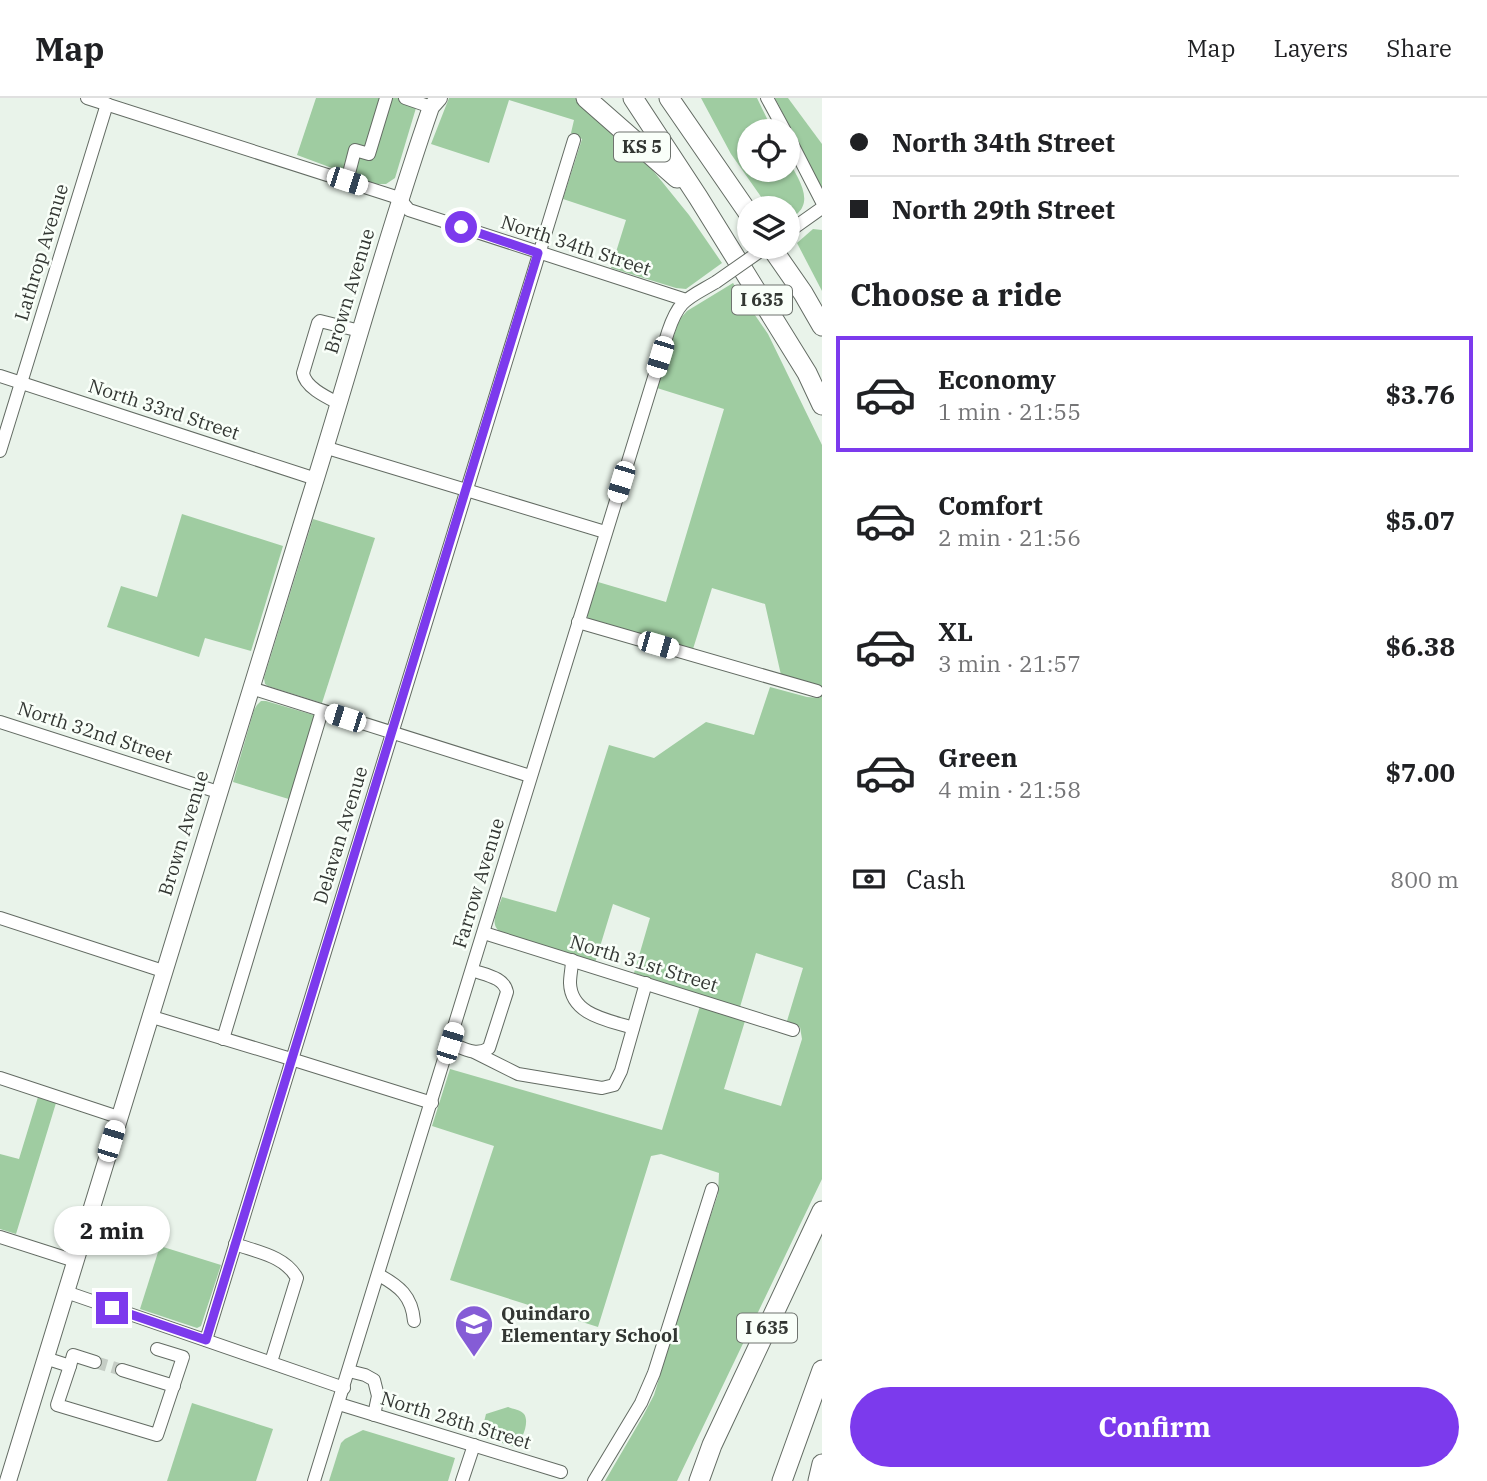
<!DOCTYPE html>
<meta charset="utf-8">
<style>
body{margin:0;font-family:"IBM Plex Serif",serif;background:#f6f6f6;color:#202124;height:100vh;display:flex;flex-direction:column;font-size:26px;white-space:nowrap}
*{box-sizing:border-box;margin:0}
p{font-size:23px;color:#757577}
.icon{flex:none;width:38px;height:38px;fill:none;stroke:currentColor;stroke-width:2;stroke-linecap:round;stroke-linejoin:round}
.map{position:relative;flex:1;overflow:hidden}
.drawer{display:flex;flex-direction:column;background:#fff;width:665px}
.drawer>*{flex:none}
.guide{display:grid;align-content:center;height:154px;padding:0 28px;background:#fff}
.tools{position:absolute;left:737px;top:21px;display:grid;gap:14px}
.tools a{display:grid;place-items:center;width:63px;height:63px;border-radius:50%;background:#fff;box-shadow:0 2px 5px #0004;font-size:35px}
.end{position:absolute;width:32px;height:32px;margin:-16px;border:9px solid #7c3aed;background:#fff;box-shadow:0 0 0 4px #fff}
.from{border-radius:50%}
.bubble{position:absolute;height:49px;border-radius:24px;background:#fff;box-shadow:0 2px 5px #0004;font-size:23px;font-weight:700;line-height:49px;text-align:center}
.car{position:absolute;width:21px;height:42px;margin:-21px -10px;border-radius:9px;box-shadow:0 0 5px 2px #0007;background:linear-gradient(#fff 24%,#345 0 40%,#fff 0 76%,#345 0 86%,#fff 0)}
.guide b{display:flex;align-items:center;gap:24px;height:66px;font-size:26px}
.guide b+b{border-top:2px solid #e0e0e0}
.guide i{width:18px;height:18px;background:#202124}
ul{padding:0;list-style:none}
li{display:flex;align-items:center;gap:21px;height:116px;margin:0 14px 10px;padding:0 14px;border:4px solid transparent;border-radius:0px}
li div{flex:1}
li b{display:block;font-size:26px}
li em{font-style:normal;font-weight:700}
li.current{border-color:#7c3aed}
li>.icon{width:63px;height:63px;stroke-width:1.5}
h2{padding:0 28px;font-size:32px;line-height:84px}
.pay{display:flex;align-items:center;gap:18px;height:77px;padding:0 28px;font-size:26px}
.pay p{margin-inline-start:auto}
.button{display:flex;gap:14px;margin-top:auto;padding:14px 28px}
.button a{flex:1;height:80px;border-radius:42px;background:#7c3aed;color:#fff;font-size:28px;font-weight:700;line-height:80px;text-align:center}
header{display:flex;align-items:center;gap:42px;box-sizing:border-box;height:98px;padding:0 35px;background:#fff;border-bottom:2px solid #e0e0e0}
header strong{font-size:33px}
nav{display:flex;gap:38px;margin-inline-start:auto;font-size:24px}
main{display:flex;flex:1;min-height:0}
.map>svg:first-child{display:block}
</style>
<header>
<strong>Map</strong>
<nav><a>Map</a><a>Layers</a><a>Share</a></nav>
</header>
<main>
<div class="map">
<svg width="822" height="1383" viewBox="0 0 822 1383">
<rect width="100%" height="100%" fill="#e9f3ea"/>
<g fill="#9fcca1">
<polygon points="316,0 419,0 395,80 386,86 375,86 297,57"/>
<polygon points="449,0 575,0 618,36 642,59 689,117 722,165 686,191 676,190 611,170 626,122 563,101 582,41 571,35 574,22 509,2 489,65 431,46"/>
<path d="M701,0H757L773,33H749V72H788V61C795,76 814,100 798,115C795,118 791,119 788,121V110H769L731,56Z"/>
<polygon points="775,0 788,0 822,46 822,92"/>
<polygon points="813,131 822,132 822,193 797,145"/>
<polygon points="733,185 768,236 822,347 822,590 781,577 765,506 712,490 693,551 590,523 587,518 598,484 666,504 724,311 657,290 679,222 687,213"/>
<polygon points="182,416 283,448 251,553 205,540 199,559 107,529 121,488 157,499"/>
<polygon points="313,421 375,440 322,605 268,588 265,586 264,580"/>
<path d="M770,589L807,599L820,600L822,595V1081L677,1383H605L643,1318L654,1297L690,1180L718,1096L719,1075L661,1056L651,1058L598,1229L450,1182L494,1048L432,1028L450,971L662,1032L700,908L745,923L724,991L781,1008L802,941L800,929L787,923L803,870L756,855L740,909L634,875L650,820L613,806L595,865L503,836C487,827 498,813 502,799L556,814L609,647L654,660L706,624L754,637Z"/>
<polygon points="261,603 266,603 317,618 292,702 233,684 254,612 257,607"/>
<polygon points="38,999 56,1005 16,1136 0,1131 0,1056 19,1061"/>
<polygon points="160,1148 221,1167 201,1228 197,1230 140,1211"/>
<polygon points="192,1305 273,1331 256,1383 167,1383"/>
<path d="M508,1309C513,1311 521,1312 524,1316C530,1324 522,1343 515,1349L483,1339L481,1336L486,1316Z"/>
<polygon points="363,1332 455,1360 448,1383 329,1383 341,1345 345,1341"/>
</g>
<g fill="none" stroke-linecap="round" stroke-linejoin="round">
<polyline stroke="#c5cdc5" stroke-width="12" stroke-dasharray="12 6" stroke-linecap="butt" points="95,1264 122,1272"/>
<g stroke="#636b63" stroke-width="14">
<g id="minor">
<polyline points="87,0 399,100 409,112 686,202"/>
<polyline points="405,0 431,9"/>
<polyline points="767,0 785,33"/>
<polyline points="788,38 822,104"/>
<polyline points="347,83 355,52 369,56 386,0"/>
<polyline points="788,134 822,110"/>
<polyline points="0,278 316,381"/>
<path d="M338,305C326,299 305,289 303,275L318,225L320,223L360,233"/>
<polyline points="324,349 605,434"/>
<polyline points="0,353 107,6"/>
<polyline points="578,524 817,593"/>
<polyline points="251,590 530,678"/>
<polyline points="0,624 218,694"/>
<polyline points="0,820 163,873"/>
<polyline points="484,835 793,932"/>
<path d="M572,862C572,870 570,877 570,885C571,917 608,922 633,930"/>
<polyline points="149,918 291,961 432,1005"/>
<polyline points="223,941 322,613"/>
<path d="M450,945C463,950 476,959 489,950L507,894C504,879 485,877 472,872"/>
<polyline points="476,955 518,976 602,990 614,987 621,973 646,885"/>
<polyline points="0,980 118,1019"/>
<polyline points="0,1139 75,1163"/>
<path d="M235,1146C257,1154 285,1158 297,1180L271,1264"/>
<path d="M379,1177C399,1188 412,1198 414,1223"/>
<polyline points="66,1194 344,1290"/>
<polyline points="206,1242 574,42"/>
<polyline points="45,1260 70,1268 57,1307 157,1337 183,1259 157,1251"/>
<polyline points="70,1268 73,1257 95,1264"/>
<polyline points="122,1272 174,1288"/>
<polyline points="349,1273 365,1277 374,1282 378,1298 374,1317"/>
<polyline points="339,1306 561,1374"/>
<path d="M314,1383L668,234C679,201 687,201 716,184"/>
<polyline points="462,1383 474,1347"/>
<polyline points="594,1383 641,1305 654,1275 712,1091"/>
</g>
</g>
<g stroke="#636b63" stroke-width="18">
<path id="major" d="M8,1383C107,1058 206,733 307,409C349,276 385,141 431,9L439,0"/>
</g>
<g stroke="#636b63" stroke-width="21">
<g id="highway">
<polyline points="586,0 677,80"/>
<polyline points="633,0 698,99 807,275 822,307"/>
<polyline points="669,0 749,116"/>
<polyline points="771,149 803,195 822,228"/>
<polyline points="699,1383 712,1347 822,1113"/>
<polyline points="782,1383 822,1272"/>
<polyline points="818,1383 822,1366"/>
</g>
</g>
<use href="#minor" stroke="#fff" stroke-width="12"/>
<use href="#major" stroke="#fff" stroke-width="16"/>
<use href="#highway" stroke="#fff" stroke-width="19"/>
<g stroke="#636b63" stroke-width="14" stroke-linecap="butt">
<polyline id="minor-bridge" points="716,184 766,149"/>
</g>
<use href="#minor-bridge" stroke="#fff" stroke-width="12"/>
</g>
<g fill="none" stroke-linecap="round" stroke-linejoin="round">
<polyline stroke="#7c3aed" stroke-width="9" points="112,1210 206,1242 538,155 461,129"/>
</g>
<defs>
<g id="school-pin" transform="scale(2.0125)"><path d="M0 17L-7.5 6A9.5 9.5 0 1 1 7.5 6Z" fill="#855cd6" stroke="#f9fff9"/><path d="M0-5L7-2L0 1L-7-2ZM-4 1L0 2.5L4 1V4Q0 6-4 4Z" fill="#fff"/></g>
</defs>
<g fill-rule="evenodd">
<use href="#school-pin" x="474" y="1226"/>
</g>
<g text-anchor="middle" stroke-width="5" stroke-linejoin="round" paint-order="stroke">
<g fill="#f9fff9" stroke="#6e736e" stroke-width="2">
<rect x="614" y="34.5" width="56" height="29" rx="5"/>
<rect x="732" y="187.5" width="60" height="29" rx="5"/>
<rect x="737" y="1215.5" width="60" height="29" rx="5"/>
</g>
<g font-size="18" font-weight="bold" fill="#333733">
<text x="642" y="55">KS 5</text>
<text x="762" y="208">I 635</text>
<text x="767" y="1236">I 635</text>
</g>
<g font-size="19" fill="#333733" stroke="#f9fff9">
<text transform="translate(576 147) rotate(18)" y="7">North 34th Street</text>
<text transform="translate(41 154) rotate(-73)" y="7">Lathrop Avenue</text>
<text transform="translate(349 193) rotate(-73)" y="7">Brown Avenue</text>
<text transform="translate(164 311) rotate(18)" y="7">North 33rd Street</text>
<text transform="translate(95 634) rotate(18)" y="7">North 32nd Street</text>
<text transform="translate(183 735) rotate(-73)" y="7">Brown Avenue</text>
<text transform="translate(340 737) rotate(-73)" y="7">Delavan Avenue</text>
<text transform="translate(478 785) rotate(-73)" y="7">Farrow Avenue</text>
<text transform="translate(644 865) rotate(17)" y="7">North 31st Street</text>
<text transform="translate(456 1322) rotate(17)" y="7">North 28th Street</text>
</g>
<g font-size="19" font-weight="bold" fill="#333733" stroke="#f9fff9" text-anchor="start">
<text x="501" y="1222">Quindaro<tspan x="501" dy="22">Elementary School</tspan></text>
</g>
</g>
</svg>
<div class="tools">
<a><svg class="icon" aria-label="locate" viewBox="0 0 24 24"><circle cx="12" cy="12" r="6"/><path d="M12 2v4M12 18v4M2 12h4M18 12h4"/></svg></a>
<a><svg class="icon" aria-label="layers" viewBox="0 0 24 24"><path d="M12 4l9 5-9 5-9-5zM3 14l9 5 9-5"/></svg></a>
</div>
<i class="end from" style="left:461px;top:129px"></i>
<i class="end" style="left:112px;top:1210px"></i>
<div class="bubble" style="left:54px;top:1108px;width:116px">2 min</div>
<i class="car" style="left:347px;top:83px;rotate:108deg"></i>
<i class="car" style="left:660px;top:259px;rotate:197deg"></i>
<i class="car" style="left:621px;top:384px;rotate:197deg"></i>
<i class="car" style="left:658px;top:547px;rotate:106deg"></i>
<i class="car" style="left:345px;top:620px;rotate:288deg"></i>
<i class="car" style="left:450px;top:945px;rotate:17deg"></i>
<i class="car" style="left:111px;top:1043px;rotate:17deg"></i>
</div>
<section class="drawer">
<div class="guide">
<b><i class="from"></i>North 34th Street</b>
<b><i></i>North 29th Street</b>
</div>
<h2>Choose a ride</h2>
<ul>
<li class="current"><svg class="icon" aria-label="car" viewBox="0 0 24 24"><path d="M5 17H2v-5l4-1 3-4h7l3 4 3 1v5h-3M9 17h6M6 11h13"/><circle cx="7" cy="17" r="2"/><circle cx="17" cy="17" r="2"/></svg><div><b>Economy</b><p>1 min · 21:55</p></div><em>$3.76</em></li>
<li><svg class="icon" aria-label="car" viewBox="0 0 24 24"><path d="M5 17H2v-5l4-1 3-4h7l3 4 3 1v5h-3M9 17h6M6 11h13"/><circle cx="7" cy="17" r="2"/><circle cx="17" cy="17" r="2"/></svg><div><b>Comfort</b><p>2 min · 21:56</p></div><em>$5.07</em></li>
<li><svg class="icon" aria-label="car" viewBox="0 0 24 24"><path d="M5 17H2v-5l4-1 3-4h7l3 4 3 1v5h-3M9 17h6M6 11h13"/><circle cx="7" cy="17" r="2"/><circle cx="17" cy="17" r="2"/></svg><div><b>XL</b><p>3 min · 21:57</p></div><em>$6.38</em></li>
<li><svg class="icon" aria-label="car" viewBox="0 0 24 24"><path d="M5 17H2v-5l4-1 3-4h7l3 4 3 1v5h-3M9 17h6M6 11h13"/><circle cx="7" cy="17" r="2"/><circle cx="17" cy="17" r="2"/></svg><div><b>Green</b><p>4 min · 21:58</p></div><em>$7.00</em></li>
</ul>
<div class="pay"><svg class="icon" aria-label="cash" viewBox="0 0 24 24"><path d="M3 7h18v10H3z"/><circle cx="12" cy="12" r="2"/></svg>Cash<p>800 m</p></div>
<div class="button"><a>Confirm</a></div>
</section>
</main>
